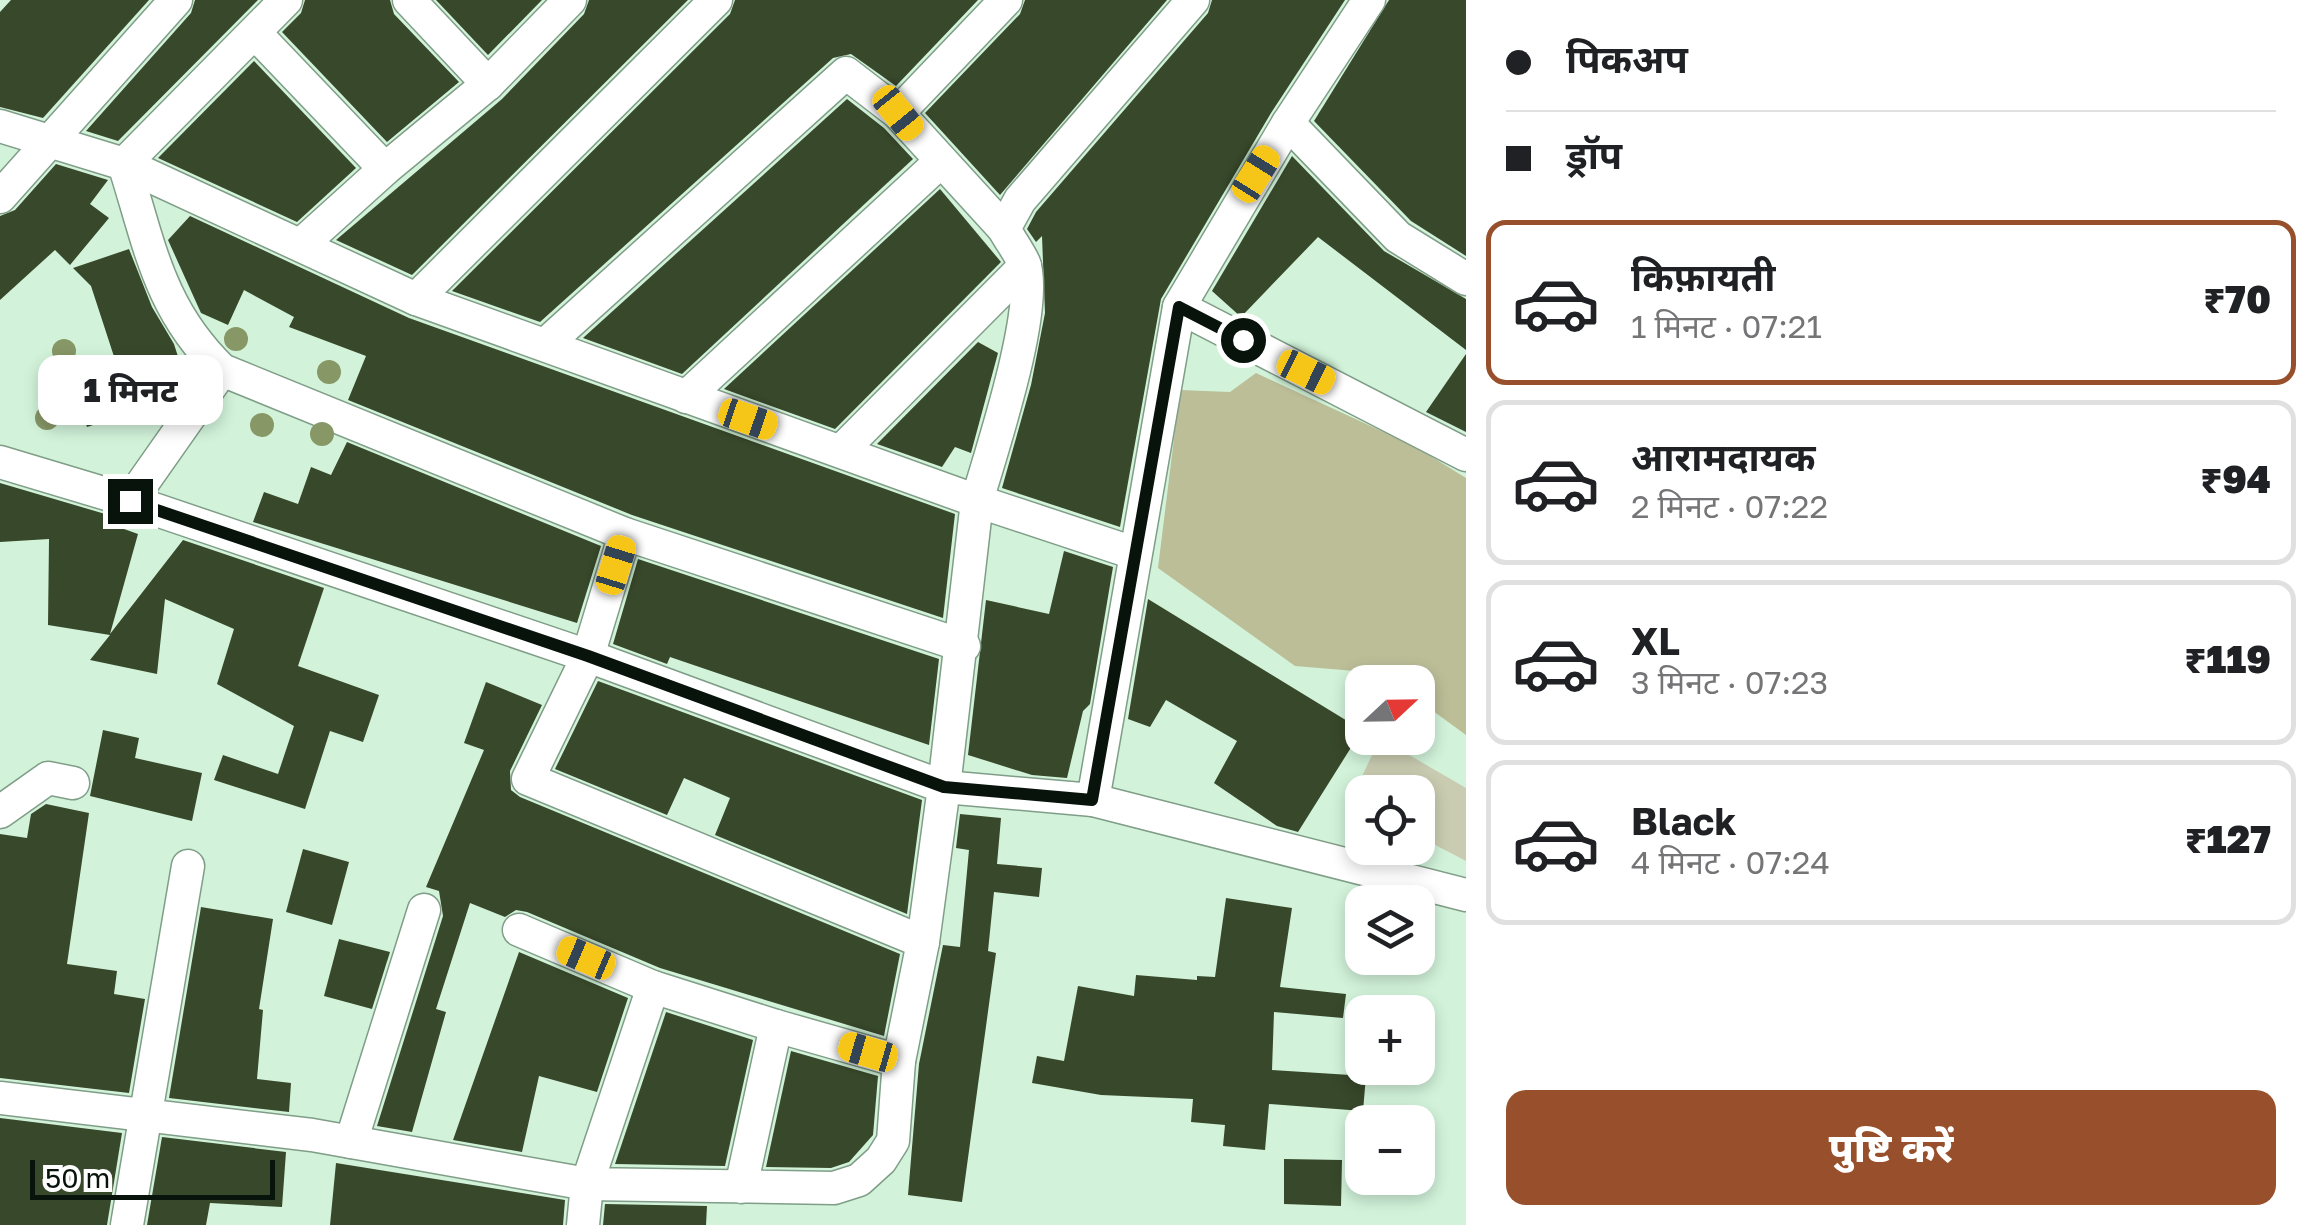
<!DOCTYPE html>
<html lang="hi">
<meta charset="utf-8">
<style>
body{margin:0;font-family:"Golos Text","Noto Sans Devanagari",sans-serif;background:#f2f2f2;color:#202124;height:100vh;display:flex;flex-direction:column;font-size:38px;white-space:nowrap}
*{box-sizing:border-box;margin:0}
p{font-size:32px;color:#757577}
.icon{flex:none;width:55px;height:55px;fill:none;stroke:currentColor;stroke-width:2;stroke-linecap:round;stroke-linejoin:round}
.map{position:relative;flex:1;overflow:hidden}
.sheet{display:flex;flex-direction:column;background:#fff;width:850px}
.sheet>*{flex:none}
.top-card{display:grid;align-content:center;height:220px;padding:0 40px;background:#fff}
.needle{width:65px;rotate:68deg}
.tools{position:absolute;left:1345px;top:665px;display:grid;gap:20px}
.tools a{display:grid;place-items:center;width:90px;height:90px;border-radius:20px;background:#fff;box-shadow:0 5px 15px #0003;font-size:50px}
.scale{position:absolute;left:30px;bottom:25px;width:245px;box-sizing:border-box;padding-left:10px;border:5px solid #08130b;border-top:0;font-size:28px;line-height:35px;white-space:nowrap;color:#08130b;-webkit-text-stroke:8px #fff;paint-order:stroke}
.end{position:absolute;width:45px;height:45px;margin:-22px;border:12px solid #08130b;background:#fff;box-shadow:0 0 0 5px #fff}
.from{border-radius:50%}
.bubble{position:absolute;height:70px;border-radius:20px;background:#fff;box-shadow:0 5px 15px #0003;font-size:32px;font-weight:800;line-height:70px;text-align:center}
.car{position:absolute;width:30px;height:60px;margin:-30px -15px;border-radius:12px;box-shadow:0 0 8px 2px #0007;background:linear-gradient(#f5c518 24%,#345 0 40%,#f5c518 0 76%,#345 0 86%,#f5c518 0)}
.top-card b{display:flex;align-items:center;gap:35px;height:95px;font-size:38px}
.top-card b+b{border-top:2px solid #e0e0e0}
.top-card i{width:25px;height:25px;background:#202124}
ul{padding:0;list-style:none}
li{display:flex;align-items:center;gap:30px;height:165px;margin:0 20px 15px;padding:0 20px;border:5px solid #e0e0e0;border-radius:20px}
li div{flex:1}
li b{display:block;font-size:38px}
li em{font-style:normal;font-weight:800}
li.selected{border-color:#97502b}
li>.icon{width:90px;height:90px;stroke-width:1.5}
.primary-button{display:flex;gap:20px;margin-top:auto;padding:20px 40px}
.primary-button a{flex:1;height:115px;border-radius:20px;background:#97502b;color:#fff;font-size:40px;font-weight:800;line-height:115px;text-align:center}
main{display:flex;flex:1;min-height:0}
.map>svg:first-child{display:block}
</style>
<main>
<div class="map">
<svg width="1466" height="1225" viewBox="0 0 1466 1225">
<rect width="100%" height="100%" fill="#d2f3da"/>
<polygon fill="#caccb1" points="1380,738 1466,788 1466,861 1418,836 1418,792 1362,792 1362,808 1350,802"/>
<polygon fill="#bbbe97" points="1256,373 1416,447 1466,478 1466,735 1418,700 1418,682 1393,682 1379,673 1295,666 1158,568 1180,390 1230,392"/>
<g fill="#38482a">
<polygon points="11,0 149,0 43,118 0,107 0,12"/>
<polygon points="195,0 258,0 118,141 86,131 191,13"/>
<polygon points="305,0 390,0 394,14 459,82 387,142 282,32 301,13"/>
<polygon points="436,0 542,0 488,55"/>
<polygon points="589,0 688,0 412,275 336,240 502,99 584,14"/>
<polygon points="735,0 978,0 896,86 851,54 833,58 540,322 452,291 730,14"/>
<polygon points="1025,0 1167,0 1000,195 925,113 1020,14"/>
<polygon points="1212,0 1345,0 1271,113 1161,299 1120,527 1002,488 1031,385 1045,313 1042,236 1036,242 1027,229 1036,212 1208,13"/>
<polygon points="1389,0 1466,0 1466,256 1411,221 1314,121"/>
<polygon points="254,61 356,168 297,222 158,158"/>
<polygon points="847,99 884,128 913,159 682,374 583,338"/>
<polygon points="1292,156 1384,251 1466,299 1466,350 1318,237 1241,317 1212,291"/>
<polygon points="56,164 108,180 90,204 109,218 70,265 55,250 0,300 0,216 15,210"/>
<polygon points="940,189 1001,262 835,429 724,389"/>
<polygon points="190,216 409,318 955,514 943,618 632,515 348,400 366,356 289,327 294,317 244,290 228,325 201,313 168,240"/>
<polygon points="129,249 152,307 174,344 187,385 178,397 87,427 76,393 121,378 91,286 73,268"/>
<polygon points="978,342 998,353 971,453 955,447 942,467 877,444"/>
<polygon points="1466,354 1466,432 1426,412"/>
<polygon points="347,442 601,546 577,623 253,522 264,492 298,504 311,467 331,475"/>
<polygon points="0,483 112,516 110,524 138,534 110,634 183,540 324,588 298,666 379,695 363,742 330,731 305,809 214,780 223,755 278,774 294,726 217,684 234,629 165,599 157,674 90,660 110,635 48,625 49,539 0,542"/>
<polygon points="1064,551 1113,567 1090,704 1083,711 1067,778 1032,775 968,755 986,600 1049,614"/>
<polygon points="638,559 939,659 929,745 670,657 667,664 613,644"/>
<polygon points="1148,599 1362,730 1298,832 1277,826 1214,783 1237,741 1166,700 1150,727 1128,719"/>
<polygon points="598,681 922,800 907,914 715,835 730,798 684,778 667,815 555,769"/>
<polygon points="486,682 542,705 510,771 511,790 520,797 900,954 884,1036 660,968 527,912 516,910 505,917 470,903 436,1009 446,1012 412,1132 377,1126 443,916 439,891 426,887 484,750 464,743"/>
<polygon points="103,730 139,738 135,758 202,773 192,821 90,796"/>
<polygon points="46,804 89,813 67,964 117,971 114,994 145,999 129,1093 0,1078 0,834 27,838 31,814"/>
<polygon points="960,814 1001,818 997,864 1042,868 1039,897 994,892 988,951 996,953 962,1202 908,1195 919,1064 943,945 960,947 969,850 956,848"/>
<polygon points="303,849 349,862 332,925 286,912"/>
<polygon points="1226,898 1292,908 1280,987 1346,994 1343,1018 1274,1012 1272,1070 1366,1076 1363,1111 1269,1104 1265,1150 1223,1146 1225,1125 1191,1122 1193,1099 1101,1095 1032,1083 1037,1056 1064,1061 1078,986 1134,996 1136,975 1197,980 1197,976 1215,977"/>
<polygon points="201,907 273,919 259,1009 263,1010 257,1079 291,1083 289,1112 169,1098"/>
<polygon points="339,939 390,952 372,1009 324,996"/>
<polygon points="519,952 628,998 597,1092 539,1076 522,1152 453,1140"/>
<polygon points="666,1012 753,1040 725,1166 615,1164"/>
<polygon points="791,1051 878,1076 873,1135 849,1162 831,1168 766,1167"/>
<polygon points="0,1118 122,1133 107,1225 0,1225"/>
<polygon points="162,1137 286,1152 282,1207 210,1203 206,1225 147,1225"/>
<polygon points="1284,1159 1342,1160 1341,1206 1284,1204"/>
<polygon points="336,1163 565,1200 563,1225 330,1225"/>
<polygon points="605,1204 707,1206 706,1225 603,1225"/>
</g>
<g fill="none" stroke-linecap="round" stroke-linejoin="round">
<g stroke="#7f9d87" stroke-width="35">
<g id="minor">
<path d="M286,0L124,164C150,245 158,308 222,370L625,534"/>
<polyline points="409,0 488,84"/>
<polyline points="256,34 385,169 488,84 570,0"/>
<polyline points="898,113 1004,229"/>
<polyline points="1288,123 1369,0"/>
<polyline points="0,126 124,164 416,299 977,501 944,787 1093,800 1179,307 1288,123 1398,237 1466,279"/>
<polyline points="0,197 176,0"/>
<polyline points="303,243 385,169"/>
<polyline points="416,299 716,0"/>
<polyline points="1179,307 1466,455"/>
<polyline points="546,344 846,73 898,113 1006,0"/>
<polyline points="686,397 939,163"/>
<polyline points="841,451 1025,266"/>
<polyline points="0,462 130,501 588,656 944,787 923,942"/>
<polyline points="130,501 222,370"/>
<path d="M1134,553L977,501C991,452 1040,307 1024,263C1019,252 1010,240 1004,229L1020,200L1193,0"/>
<polyline points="1093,800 1466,895"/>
<polyline points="0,812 48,778 73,783"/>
<polyline points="519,930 653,987"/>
<polyline points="776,1026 899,1061"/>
<polyline points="0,1098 312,1135 587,1184 583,1225"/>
<polyline points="351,1142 424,910"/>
<polyline points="741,1187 776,1026 653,987 587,1184 834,1188 859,1180 881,1160 893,1141 899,1061 923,942 528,779 588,656 625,534 964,646"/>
<polyline points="127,1225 188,866"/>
</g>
</g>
<use href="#minor" stroke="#fff" stroke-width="32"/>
</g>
<g fill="#879766">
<circle cx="236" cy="339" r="12"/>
<circle cx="64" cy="351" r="12"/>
<circle cx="329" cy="372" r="12"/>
<circle cx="47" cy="418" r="12"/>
<circle cx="262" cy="425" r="12"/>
<circle cx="322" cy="434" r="12"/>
</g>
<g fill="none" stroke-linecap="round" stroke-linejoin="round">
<polyline stroke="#08130b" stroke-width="12" points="130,501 588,656 944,787 1092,800 1179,307 1243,340"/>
</g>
</svg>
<div class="tools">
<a><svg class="needle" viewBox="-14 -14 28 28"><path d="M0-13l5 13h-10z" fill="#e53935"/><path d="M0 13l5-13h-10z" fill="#757577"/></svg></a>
<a><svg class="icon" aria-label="locate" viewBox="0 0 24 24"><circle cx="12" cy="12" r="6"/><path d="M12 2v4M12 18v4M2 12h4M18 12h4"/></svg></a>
<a><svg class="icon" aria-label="layers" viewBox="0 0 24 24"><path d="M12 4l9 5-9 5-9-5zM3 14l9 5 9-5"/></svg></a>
<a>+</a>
<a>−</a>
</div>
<div class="scale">50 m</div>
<i class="end from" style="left:1243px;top:340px"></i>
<i class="end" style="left:130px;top:501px"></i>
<div class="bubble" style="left:38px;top:355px;width:185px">1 मिनट</div>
<i class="car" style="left:898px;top:113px;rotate:141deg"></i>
<i class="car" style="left:1256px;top:174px;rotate:32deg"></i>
<i class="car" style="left:1306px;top:372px;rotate:116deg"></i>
<i class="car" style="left:748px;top:419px;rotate:109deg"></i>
<i class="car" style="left:616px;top:565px;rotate:17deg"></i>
<i class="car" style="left:586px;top:958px;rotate:293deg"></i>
<i class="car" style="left:868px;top:1052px;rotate:286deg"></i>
</div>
<section class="sheet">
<div class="top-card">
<b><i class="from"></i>पिकअप</b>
<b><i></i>ड्रॉप</b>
</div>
<ul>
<li class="selected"><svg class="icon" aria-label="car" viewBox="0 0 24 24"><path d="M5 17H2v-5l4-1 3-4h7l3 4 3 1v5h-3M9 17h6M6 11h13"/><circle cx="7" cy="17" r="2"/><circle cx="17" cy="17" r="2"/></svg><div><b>किफ़ायती</b><p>1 मिनट · 07:21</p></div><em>₹70</em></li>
<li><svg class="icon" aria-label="car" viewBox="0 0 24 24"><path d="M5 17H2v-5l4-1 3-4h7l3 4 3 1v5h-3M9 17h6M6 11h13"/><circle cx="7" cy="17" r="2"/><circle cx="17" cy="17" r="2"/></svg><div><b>आरामदायक</b><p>2 मिनट · 07:22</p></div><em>₹94</em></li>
<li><svg class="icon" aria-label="car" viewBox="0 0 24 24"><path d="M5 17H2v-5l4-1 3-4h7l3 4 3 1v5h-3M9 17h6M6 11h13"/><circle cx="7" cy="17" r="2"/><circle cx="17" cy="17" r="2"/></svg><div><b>XL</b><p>3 मिनट · 07:23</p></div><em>₹119</em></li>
<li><svg class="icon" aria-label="car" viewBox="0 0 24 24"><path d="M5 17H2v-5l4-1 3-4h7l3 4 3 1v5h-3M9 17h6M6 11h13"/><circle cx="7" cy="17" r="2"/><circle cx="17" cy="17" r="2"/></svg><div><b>Black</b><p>4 मिनट · 07:24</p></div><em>₹127</em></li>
</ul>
<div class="primary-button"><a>पुष्टि करें</a></div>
</section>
</main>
